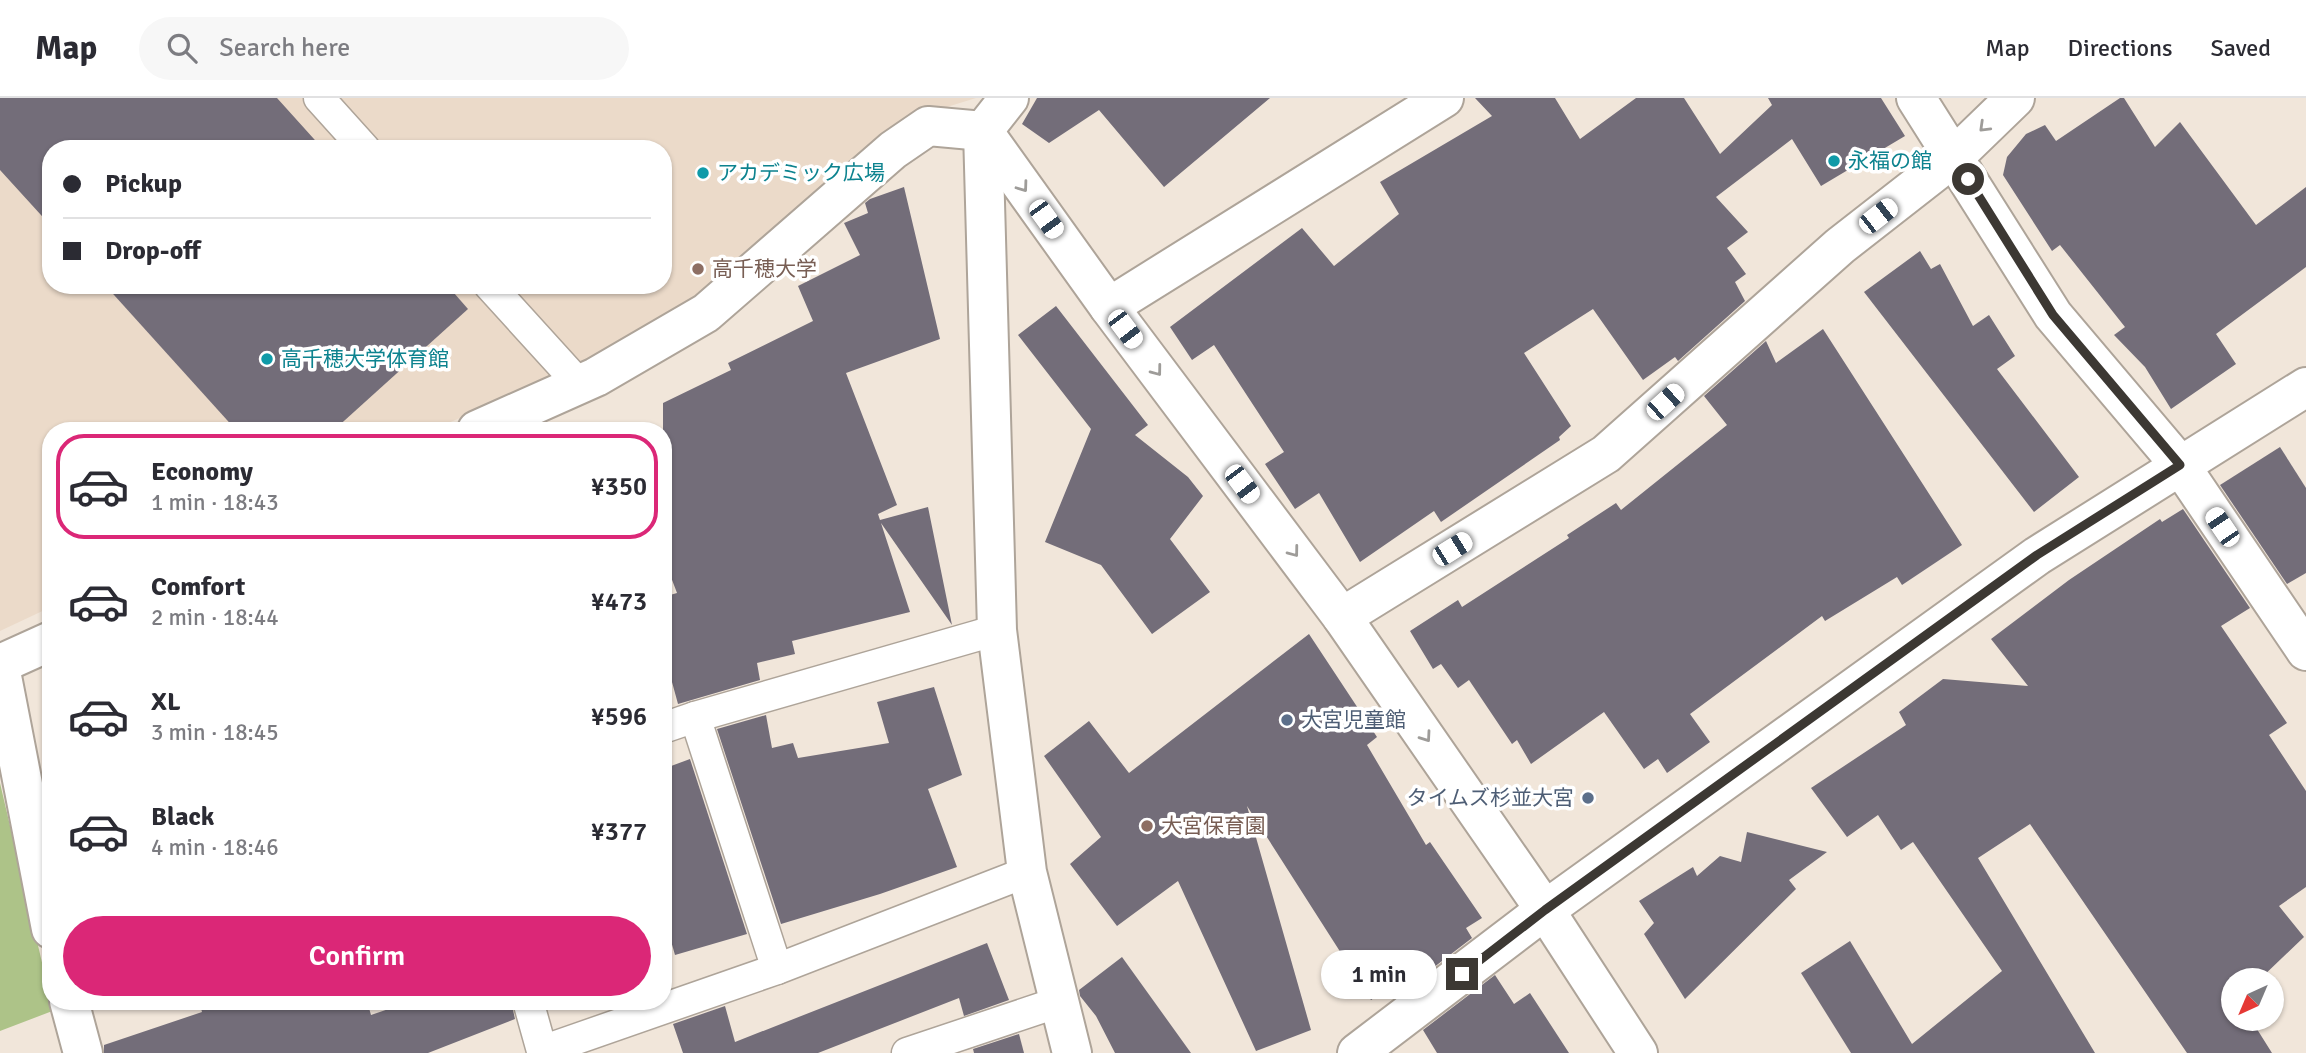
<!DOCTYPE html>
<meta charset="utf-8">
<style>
body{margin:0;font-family:Signika,"Noto Sans JP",sans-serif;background:#f7f7f7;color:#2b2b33;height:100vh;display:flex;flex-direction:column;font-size:26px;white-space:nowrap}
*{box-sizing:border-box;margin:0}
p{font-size:23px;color:#7c7c81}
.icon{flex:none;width:38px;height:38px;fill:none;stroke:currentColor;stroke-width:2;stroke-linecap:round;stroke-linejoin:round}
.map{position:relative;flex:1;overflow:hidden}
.sheet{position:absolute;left:42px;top:324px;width:630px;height:588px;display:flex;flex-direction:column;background:#fff;border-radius:28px;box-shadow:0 2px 5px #0004}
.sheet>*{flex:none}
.top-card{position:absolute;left:42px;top:42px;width:630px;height:154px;border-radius:28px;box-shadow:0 2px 5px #0004;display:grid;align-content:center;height:154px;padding:0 21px;background:#fff}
.needle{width:46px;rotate:224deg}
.fabs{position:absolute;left:2221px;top:870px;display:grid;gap:14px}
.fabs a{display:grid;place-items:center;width:63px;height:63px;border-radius:50%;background:#fff;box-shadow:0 2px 5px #0004;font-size:35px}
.end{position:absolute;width:32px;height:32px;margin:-16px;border:9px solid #3c3833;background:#fff;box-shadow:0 0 0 4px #fff}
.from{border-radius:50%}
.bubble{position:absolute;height:49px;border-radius:24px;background:#fff;box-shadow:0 2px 5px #0004;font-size:23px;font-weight:600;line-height:49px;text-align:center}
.car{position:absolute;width:21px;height:42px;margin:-21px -10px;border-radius:9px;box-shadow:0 0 5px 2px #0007;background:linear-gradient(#fff 24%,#345 0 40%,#fff 0 76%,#345 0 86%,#fff 0)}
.top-card b{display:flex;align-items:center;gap:24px;height:66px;font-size:26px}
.top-card b+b{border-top:2px solid #e1e1e2}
.top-card i{width:18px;height:18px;background:#2b2b33}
ul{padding:12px 0 0;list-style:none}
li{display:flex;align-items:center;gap:21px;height:105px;margin:0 14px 10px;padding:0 7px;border:4px solid transparent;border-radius:28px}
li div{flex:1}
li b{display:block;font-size:26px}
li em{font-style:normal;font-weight:600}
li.active{border-color:#db2777}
li>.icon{width:63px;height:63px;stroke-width:1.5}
.primary-button{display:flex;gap:14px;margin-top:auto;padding:14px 21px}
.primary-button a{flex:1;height:80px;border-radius:42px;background:#db2777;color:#fff;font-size:28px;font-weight:600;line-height:80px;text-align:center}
header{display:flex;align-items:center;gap:42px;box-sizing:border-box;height:98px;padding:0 35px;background:#fff;border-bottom:2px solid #e1e1e2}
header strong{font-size:33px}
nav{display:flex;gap:38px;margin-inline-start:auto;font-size:24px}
.search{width:490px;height:63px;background:#f7f7f7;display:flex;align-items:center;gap:18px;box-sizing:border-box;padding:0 24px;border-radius:38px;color:#7c7c81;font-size:26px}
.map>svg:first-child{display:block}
</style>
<header>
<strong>Map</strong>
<div class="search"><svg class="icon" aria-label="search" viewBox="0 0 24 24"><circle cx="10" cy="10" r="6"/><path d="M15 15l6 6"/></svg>Search here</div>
<nav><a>Map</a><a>Directions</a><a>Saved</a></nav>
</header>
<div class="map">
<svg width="2306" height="955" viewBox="0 0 2306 955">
<rect width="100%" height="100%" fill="#f1e6da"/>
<path fill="#ebdac9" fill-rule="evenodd" d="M0,0H976L908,21L673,220L609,256L432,332H51V509L0,533ZM51,51H663V187H51Z"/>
<polygon fill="#adc388" points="0,685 51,903 55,912 0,933"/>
<g fill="#736d79">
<polygon points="0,0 277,0 323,51 51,51 51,128 0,72"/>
<polygon points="1037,0 1270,0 1164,89 1099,12 1049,45 1022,26"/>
<polygon points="1475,0 1555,0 1580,41 1636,0 1684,0 1720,56 1772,7 1768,0 1881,0 1905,38 1821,88 1792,41 1716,99 1748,134 1727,150 1746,176 1735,184 1745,203 1678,263 1675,259 1643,282 1593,211 1524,255 1571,328 1559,339 1560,342 1441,424 1434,413 1360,464 1319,395 1295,411 1265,366 1284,354 1214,247 1192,262 1170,229 1302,130 1334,168 1399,116 1380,84 1492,18"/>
<polygon points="2120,0 2124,0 2155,49 2180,24 2256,127 2306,89 2306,169 2216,236 2236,266 2171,311 2145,269 2114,237 2125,229 2060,147 2052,153 2003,77 2007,59 2026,36 2045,27 2056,43"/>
<polygon points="904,89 940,241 846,275 897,407 878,416 880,422 928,409 952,527 881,425 910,514 792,543 795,556 757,565 760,582 678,606 663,551 663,499 677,495 663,458 663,305 731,272 728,265 813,223 798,188 860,157 844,125 868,115 865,105 870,101"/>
<polygon points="1920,153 1931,171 1940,166 1973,228 1989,217 2015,258 1997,271 2079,379 2034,414 1864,194"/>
<polygon points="105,187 447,187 468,211 334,332 236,332"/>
<polygon points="1056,208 1148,327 1135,337 1188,379 1203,398 1170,441 1210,494 1152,536 1101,467 1045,444 1091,331 1018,237"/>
<polygon points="1823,231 1962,447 1902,487 1897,479 1825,523 1822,518 1690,616 1710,644 1667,675 1658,661 1644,671 1604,614 1531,666 1517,642 1512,646 1469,582 1458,590 1441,566 1433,571 1410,533 1458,502 1462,509 1569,440 1567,437 1616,405 1621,412 1727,327 1704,298 1766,243 1776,265"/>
<polygon points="2280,349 2306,390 2306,475 2287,486 2220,387"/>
<polygon points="2183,411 2250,510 2221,528 2287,625 2269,637 2306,693 2306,789 2279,808 2304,839 2259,882 2233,882 2233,920 2250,920 2272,955 2187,955 2030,726 1978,760 2095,955 1851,955 1801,875 1850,843 1912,946 2002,873 1913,744 1901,752 1878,717 1847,739 1811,690 1906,627 1899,614 1943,581 2028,588 1991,541 2069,482 2160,421 2162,424"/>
<polygon points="1309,536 1377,639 1367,647 1426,747 1430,744 1482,820 1466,830 1472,840 1399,896 1393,887 1371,902 1247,708 1311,932 1256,953 1178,783 1117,828 1070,766 1101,739 1044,658 1089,623 1129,675"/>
<polygon points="934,589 962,677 928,691 957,769 880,796 781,826 717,631 766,617 772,650 793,645 798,660 889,645 877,604"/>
<polygon points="690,661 747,836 675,857 663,815 663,671"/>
<polygon points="1747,734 1827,754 1789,782 1796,791 1685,901 1644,836 1654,825 1639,803 1693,769 1697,778 1720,758 1741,764"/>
<polygon points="987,845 1009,902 964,918 959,900 818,955 683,955 673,926 725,908 735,944"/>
<polygon points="1122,859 1191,955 1115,955 1096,918 1080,898 1079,892"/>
<polygon points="1495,877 1514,906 1530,895 1569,955 1437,955 1423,932"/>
<polygon points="199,903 367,903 371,917 412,903 511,903 515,921 428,955 104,955 104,947 202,914"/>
<polygon points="1019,936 1024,955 974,955 973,951"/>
</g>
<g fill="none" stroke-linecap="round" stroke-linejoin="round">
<g stroke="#aea499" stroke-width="33">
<g id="service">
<polyline points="319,0 365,51"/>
<polyline points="489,187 580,287"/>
<polyline points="695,619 777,871"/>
<polyline points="663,630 695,619 997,532"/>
<polyline points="528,903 542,953 777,871 1027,774"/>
<polyline points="907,955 1059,904"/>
</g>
</g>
<g stroke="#aea499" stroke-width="42">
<g id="minor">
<polyline points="1009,0 983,33 997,532 1027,774 1072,955"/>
<polyline points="1916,0 2053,217 2180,367 2306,553"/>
<polyline points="1109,209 1444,0"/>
<polyline points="477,332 596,279 706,215 893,52 928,28 983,33 1109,209 1342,519 1545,812"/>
<polyline points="1342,519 1606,356 1840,148 1954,59 2015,0"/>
<polyline points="0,566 51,543"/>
<polyline points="0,568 51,831"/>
<polyline points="69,903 83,955"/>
<polyline points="1357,955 1545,812 2037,458 2306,289"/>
</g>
</g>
<g stroke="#aea499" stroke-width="42">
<polyline id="tertiary" points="1545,812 1638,955"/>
</g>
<use href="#service" stroke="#fff" stroke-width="30"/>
<use href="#minor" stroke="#fff" stroke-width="38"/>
<use href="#tertiary" stroke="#fff" stroke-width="38"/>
</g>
<defs><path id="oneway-chevron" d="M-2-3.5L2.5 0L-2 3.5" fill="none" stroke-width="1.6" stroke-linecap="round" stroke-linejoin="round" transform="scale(1.75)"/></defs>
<g stroke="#9e9c99">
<use href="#oneway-chevron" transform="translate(1984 29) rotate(136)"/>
<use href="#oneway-chevron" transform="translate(1023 89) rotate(54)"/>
<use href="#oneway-chevron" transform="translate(1157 273) rotate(53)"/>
<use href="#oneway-chevron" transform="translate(1294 454) rotate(53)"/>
<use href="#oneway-chevron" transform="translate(1426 639) rotate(55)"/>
</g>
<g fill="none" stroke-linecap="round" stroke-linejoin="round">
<polyline stroke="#3c3833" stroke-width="9" points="1462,876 1545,812 2037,457 2180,367 2053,217 1968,81"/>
</g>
<g fill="#0f9aa8" stroke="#fff" stroke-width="2.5">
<circle cx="1834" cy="63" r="7"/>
<circle cx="703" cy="75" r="7"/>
<circle cx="267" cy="261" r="7"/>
</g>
<g fill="#8d6e63" stroke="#fff" stroke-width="2.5">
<circle cx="698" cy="171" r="7"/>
<circle cx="1147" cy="728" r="7"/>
</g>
<g fill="#5c6f8a" stroke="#fff" stroke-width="2.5">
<circle cx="1287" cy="622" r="7"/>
<circle cx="1588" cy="700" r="7"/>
</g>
<g text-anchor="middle" stroke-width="7" stroke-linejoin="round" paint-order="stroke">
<g font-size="21" fill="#0d838f" stroke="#fff" text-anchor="start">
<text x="1848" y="70">永福の館</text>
<text x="717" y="82">アカデミック広場</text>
<text x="281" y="268">高千穂大学体育館</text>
</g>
<g font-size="21" fill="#785e54" stroke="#fff" text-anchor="start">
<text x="712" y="178">高千穂大学</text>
<text x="1161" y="735">大宮保育園</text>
</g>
<g font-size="21" fill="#4e5e75" stroke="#fff" text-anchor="start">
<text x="1301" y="629">大宮児童館</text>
<text x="1574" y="707" text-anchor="end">タイムズ杉並大宮</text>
</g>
</g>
</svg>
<div class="fabs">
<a><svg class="needle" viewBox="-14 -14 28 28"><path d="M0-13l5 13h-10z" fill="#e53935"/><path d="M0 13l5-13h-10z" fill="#7c7c81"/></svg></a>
</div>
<i class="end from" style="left:1968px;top:81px"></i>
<i class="end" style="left:1462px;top:876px"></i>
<div class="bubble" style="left:1321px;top:852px;width:116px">1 min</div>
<i class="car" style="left:1878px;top:118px;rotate:52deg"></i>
<i class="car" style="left:1046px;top:121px;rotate:144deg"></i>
<i class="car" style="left:1125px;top:231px;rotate:143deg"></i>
<i class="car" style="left:1665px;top:304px;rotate:48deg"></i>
<i class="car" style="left:1242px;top:386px;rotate:143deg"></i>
<i class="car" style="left:2222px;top:429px;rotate:326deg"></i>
<i class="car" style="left:1452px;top:451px;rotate:58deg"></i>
<div class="top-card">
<b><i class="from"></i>Pickup</b>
<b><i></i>Drop-off</b>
</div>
<section class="sheet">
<ul>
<li class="active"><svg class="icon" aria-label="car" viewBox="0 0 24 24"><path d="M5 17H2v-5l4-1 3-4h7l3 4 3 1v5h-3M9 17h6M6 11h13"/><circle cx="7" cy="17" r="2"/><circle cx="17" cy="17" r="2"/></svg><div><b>Economy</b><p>1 min · 18:43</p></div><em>¥350</em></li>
<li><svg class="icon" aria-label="car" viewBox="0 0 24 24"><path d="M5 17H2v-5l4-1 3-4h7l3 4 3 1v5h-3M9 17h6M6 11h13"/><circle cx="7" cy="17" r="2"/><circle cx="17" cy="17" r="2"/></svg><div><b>Comfort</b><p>2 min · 18:44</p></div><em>¥473</em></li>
<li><svg class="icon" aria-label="car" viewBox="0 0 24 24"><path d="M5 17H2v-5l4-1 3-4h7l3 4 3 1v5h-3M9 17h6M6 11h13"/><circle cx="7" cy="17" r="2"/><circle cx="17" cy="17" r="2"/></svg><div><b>XL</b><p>3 min · 18:45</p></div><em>¥596</em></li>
<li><svg class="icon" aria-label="car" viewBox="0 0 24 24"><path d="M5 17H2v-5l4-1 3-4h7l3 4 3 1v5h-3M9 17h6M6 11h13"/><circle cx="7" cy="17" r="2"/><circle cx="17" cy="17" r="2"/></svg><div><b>Black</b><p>4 min · 18:46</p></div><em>¥377</em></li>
</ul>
<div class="primary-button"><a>Confirm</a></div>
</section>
</div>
